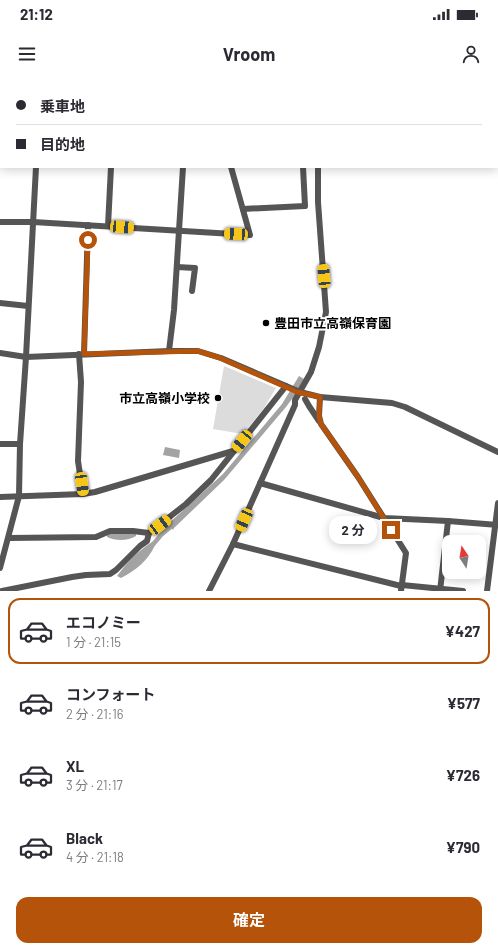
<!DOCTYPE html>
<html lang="ja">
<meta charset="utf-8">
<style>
body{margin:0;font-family:Barlow,"Noto Sans JP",sans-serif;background:#f2f2f3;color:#2b2b33;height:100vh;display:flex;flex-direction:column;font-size:15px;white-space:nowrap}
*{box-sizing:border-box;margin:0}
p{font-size:13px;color:#7c7c81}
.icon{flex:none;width:22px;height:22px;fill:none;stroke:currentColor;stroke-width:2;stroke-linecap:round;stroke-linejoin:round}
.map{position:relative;height:511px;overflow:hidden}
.sheet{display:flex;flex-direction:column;background:#fff;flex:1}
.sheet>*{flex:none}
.top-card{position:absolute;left:0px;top:0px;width:498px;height:88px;box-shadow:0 2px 10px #0003;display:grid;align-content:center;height:88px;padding:0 16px;background:#fff}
.needle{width:26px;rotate:348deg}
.buttons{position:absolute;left:442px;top:455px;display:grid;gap:8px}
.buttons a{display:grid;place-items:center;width:44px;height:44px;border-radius:8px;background:#fff;box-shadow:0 2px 10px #0003;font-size:20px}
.end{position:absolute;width:18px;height:18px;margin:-9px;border:5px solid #b45309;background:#fff;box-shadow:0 0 0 2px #fff}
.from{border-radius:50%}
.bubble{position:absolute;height:28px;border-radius:12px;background:#fff;box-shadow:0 2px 10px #0003;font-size:13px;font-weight:700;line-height:28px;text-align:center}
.car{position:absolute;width:12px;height:24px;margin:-12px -6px;border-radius:5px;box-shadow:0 0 3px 1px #0007;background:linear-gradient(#f5c518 24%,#345 0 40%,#f5c518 0 76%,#345 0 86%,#f5c518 0)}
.top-card b{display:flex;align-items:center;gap:14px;height:38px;font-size:15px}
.top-card b+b{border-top:1px solid #e1e1e2}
.top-card i{width:10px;height:10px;background:#2b2b33}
ul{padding:7px 0 0;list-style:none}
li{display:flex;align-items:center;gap:12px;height:66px;margin:0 8px 6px;padding:0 8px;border:2px solid transparent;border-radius:12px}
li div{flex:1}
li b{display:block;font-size:15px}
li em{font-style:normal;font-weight:700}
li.on{border-color:#b45309}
li>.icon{width:36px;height:36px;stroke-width:1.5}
.cta{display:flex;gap:8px;margin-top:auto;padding:8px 16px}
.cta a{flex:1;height:46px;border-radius:12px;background:#b45309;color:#fff;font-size:16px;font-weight:700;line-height:46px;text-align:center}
.status{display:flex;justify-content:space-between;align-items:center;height:28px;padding:0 20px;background:#fff;direction:ltr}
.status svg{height:11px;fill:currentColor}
header{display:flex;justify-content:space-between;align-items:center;height:52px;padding:0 16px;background:#fff;font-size:18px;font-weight:700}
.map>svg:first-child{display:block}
</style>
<div class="status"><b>21:12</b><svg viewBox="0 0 49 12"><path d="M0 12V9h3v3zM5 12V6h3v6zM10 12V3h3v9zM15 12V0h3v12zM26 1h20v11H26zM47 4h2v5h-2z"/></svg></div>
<header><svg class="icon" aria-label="menu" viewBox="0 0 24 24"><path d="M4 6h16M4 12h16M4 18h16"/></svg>Vroom<svg class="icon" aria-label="person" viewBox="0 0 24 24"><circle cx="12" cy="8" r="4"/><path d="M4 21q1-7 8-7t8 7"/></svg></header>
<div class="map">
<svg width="498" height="511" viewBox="0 0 498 511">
<rect width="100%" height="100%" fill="#fff"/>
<polygon fill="#dcdcdc" points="224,286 276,308 264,328 243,354 213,349"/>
<g fill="#a3a3a3">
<polygon points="299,296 304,299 297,312 286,327 224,400 174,448 173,450 168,444 223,394 282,324"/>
<polygon points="165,367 180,370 179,378 163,375"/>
<path d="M131,452L136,454V456C128,461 115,461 107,457V455L111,453Z"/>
<path d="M152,462L155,465C148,481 136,490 121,498L117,496C127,482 138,471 152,462Z"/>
</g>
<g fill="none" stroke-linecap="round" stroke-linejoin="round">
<polyline stroke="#a3a3a3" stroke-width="4.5" points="150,468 161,455 174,444"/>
<g stroke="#555" stroke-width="6">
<polyline points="21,0 24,1"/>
<polyline points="206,0 207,1"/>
<polyline points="41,1 41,0"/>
<polyline points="312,1 313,0"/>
<polyline points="327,1 327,0"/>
<polyline points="0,27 1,28"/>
<polyline points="0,85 1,84"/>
<polyline points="243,129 305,126 303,87"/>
<polyline points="0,142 33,142 250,155 231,87"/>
<polyline points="108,146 111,87"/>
<polyline points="177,187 195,188 192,211"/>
<polyline points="0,223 28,226"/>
<polyline points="169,271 174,230 183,87"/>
<polyline points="0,273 26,277 169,271 198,271 221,278 300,312 320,317 392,323 405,327 498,372"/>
<polyline points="79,274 81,302 78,381 83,414"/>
<polyline points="84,274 88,145"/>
<polyline points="320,317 319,336 321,344 358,397 406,473 401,511"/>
<polyline points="305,319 309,326 319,341"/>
<polyline points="0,364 20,364"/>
<polyline points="260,403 384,438 448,441 498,445"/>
<polyline points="0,417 83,414 95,412 233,371"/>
<polyline points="9,458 96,457 110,451 133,451 149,453"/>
<polyline points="233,464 401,506"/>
<polyline points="0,488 19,416 20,364 26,277 36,87"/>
<polyline points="402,505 463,511"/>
<polyline points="2,511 72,497 86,495 110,494 116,490 140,466 147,461 149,453 186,424 211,400 286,306"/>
<polyline points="209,511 233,464 295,325 295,320 311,292 319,267 326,232 318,122 318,87"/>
<polyline points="440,511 448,441"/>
<polyline points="487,511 498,423"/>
</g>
</g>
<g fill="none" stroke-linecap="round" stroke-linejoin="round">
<polyline stroke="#b45309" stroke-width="5" points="88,160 84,274 198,271 220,278 297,312 320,317 319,336 321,344 358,397 391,450"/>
</g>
<g fill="#000" stroke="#fff" stroke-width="1.5">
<circle cx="266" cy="243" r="4"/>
<circle cx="218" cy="318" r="4"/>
</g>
<g text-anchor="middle" stroke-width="4" stroke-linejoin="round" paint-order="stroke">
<g font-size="13" font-weight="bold" fill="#000" stroke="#fff" text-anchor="start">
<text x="274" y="248">豊田市立高嶺保育園</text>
<text x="210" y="323" text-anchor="end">市立高嶺小学校</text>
</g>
</g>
</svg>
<div class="buttons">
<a><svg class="needle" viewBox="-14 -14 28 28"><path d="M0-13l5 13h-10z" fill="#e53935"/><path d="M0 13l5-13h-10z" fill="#7c7c81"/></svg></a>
</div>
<i class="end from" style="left:88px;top:160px"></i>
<i class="end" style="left:391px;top:450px"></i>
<div class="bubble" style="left:329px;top:436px;width:48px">2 分</div>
<i class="car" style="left:122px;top:147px;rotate:94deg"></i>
<i class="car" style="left:236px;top:154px;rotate:273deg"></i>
<i class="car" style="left:324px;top:196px;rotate:355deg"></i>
<i class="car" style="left:242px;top:361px;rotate:219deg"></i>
<i class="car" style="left:82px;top:404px;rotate:172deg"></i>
<i class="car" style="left:244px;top:440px;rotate:204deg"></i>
<i class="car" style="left:160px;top:445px;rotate:54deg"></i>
<div class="top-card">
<b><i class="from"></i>乗車地</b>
<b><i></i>目的地</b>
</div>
</div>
<section class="sheet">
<ul>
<li class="on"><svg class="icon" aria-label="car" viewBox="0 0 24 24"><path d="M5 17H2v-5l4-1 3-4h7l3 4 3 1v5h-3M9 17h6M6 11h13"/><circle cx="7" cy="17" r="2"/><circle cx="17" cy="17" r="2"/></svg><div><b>エコノミー</b><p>1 分 · 21:15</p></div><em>¥427</em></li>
<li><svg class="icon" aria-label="car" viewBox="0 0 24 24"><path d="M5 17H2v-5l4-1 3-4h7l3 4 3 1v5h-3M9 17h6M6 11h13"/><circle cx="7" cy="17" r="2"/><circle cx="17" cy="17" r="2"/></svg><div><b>コンフォート</b><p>2 分 · 21:16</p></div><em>¥577</em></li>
<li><svg class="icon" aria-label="car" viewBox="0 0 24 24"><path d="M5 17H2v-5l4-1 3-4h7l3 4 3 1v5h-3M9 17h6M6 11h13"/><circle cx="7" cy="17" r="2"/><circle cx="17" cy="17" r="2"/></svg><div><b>XL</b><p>3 分 · 21:17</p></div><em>¥726</em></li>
<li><svg class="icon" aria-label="car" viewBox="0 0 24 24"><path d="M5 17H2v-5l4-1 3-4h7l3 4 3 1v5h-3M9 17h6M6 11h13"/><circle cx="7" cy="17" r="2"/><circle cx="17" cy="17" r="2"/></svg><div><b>Black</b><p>4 分 · 21:18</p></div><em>¥790</em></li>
</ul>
<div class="cta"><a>確定</a></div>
</section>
